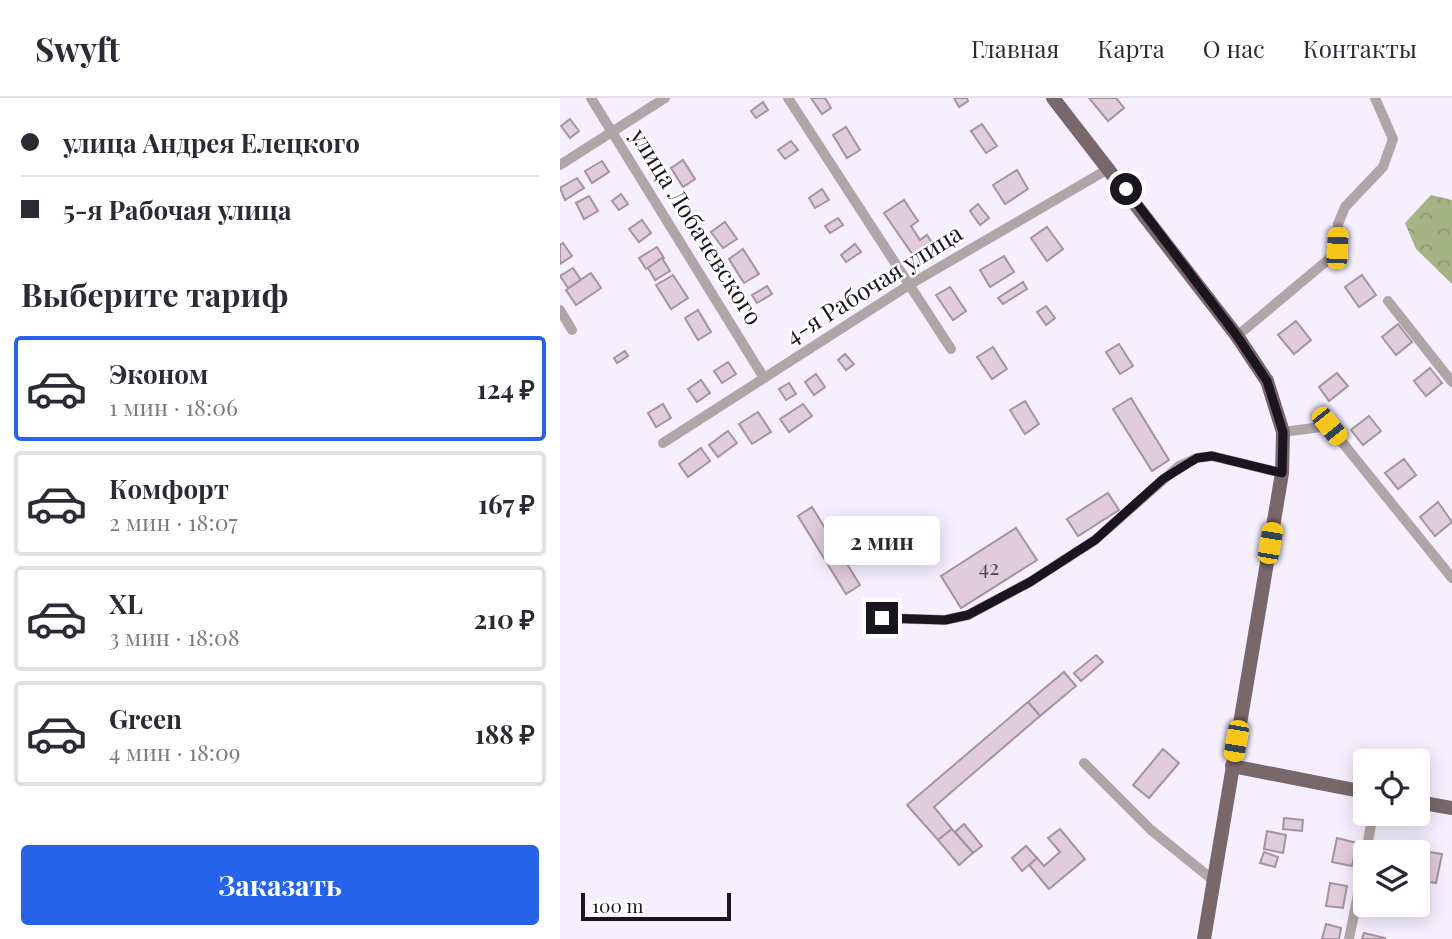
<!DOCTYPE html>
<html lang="ru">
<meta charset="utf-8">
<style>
body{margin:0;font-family:"Playfair Display",serif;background:#f7f7f7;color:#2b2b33;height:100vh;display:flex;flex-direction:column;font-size:26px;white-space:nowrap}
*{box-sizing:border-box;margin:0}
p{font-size:23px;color:#7c7c81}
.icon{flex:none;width:38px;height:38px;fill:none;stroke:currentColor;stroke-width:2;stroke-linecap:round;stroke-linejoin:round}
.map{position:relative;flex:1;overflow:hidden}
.side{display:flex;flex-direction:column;background:#fff;width:560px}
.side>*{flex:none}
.hud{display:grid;align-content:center;height:154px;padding:0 21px;background:#fff}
.tools{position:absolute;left:793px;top:651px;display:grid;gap:14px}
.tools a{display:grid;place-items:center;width:77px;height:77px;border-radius:7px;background:#fff;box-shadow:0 4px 18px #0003;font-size:35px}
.scale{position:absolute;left:21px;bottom:18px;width:150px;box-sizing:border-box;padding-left:7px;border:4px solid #19171d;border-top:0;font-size:19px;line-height:24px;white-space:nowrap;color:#19171d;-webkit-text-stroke:5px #fff;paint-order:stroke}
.end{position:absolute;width:32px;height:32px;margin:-16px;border:9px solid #19171d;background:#fff;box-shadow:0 0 0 4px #fff}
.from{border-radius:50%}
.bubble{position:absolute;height:49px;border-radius:7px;background:#fff;box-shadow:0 4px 18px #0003;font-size:23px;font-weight:700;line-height:49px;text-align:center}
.car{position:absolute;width:21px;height:42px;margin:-21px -10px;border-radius:9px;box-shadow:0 0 5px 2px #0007;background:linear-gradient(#f5c518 24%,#345 0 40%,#f5c518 0 76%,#345 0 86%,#f5c518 0)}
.hud b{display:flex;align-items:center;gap:24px;height:66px;font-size:26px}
.hud b+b{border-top:2px solid #e1e1e2}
.hud i{width:18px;height:18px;background:#2b2b33}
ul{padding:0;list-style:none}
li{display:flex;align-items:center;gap:21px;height:105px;margin:0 14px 10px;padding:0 7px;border:4px solid #e1e1e2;border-radius:7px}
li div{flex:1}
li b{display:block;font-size:26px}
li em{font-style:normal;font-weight:700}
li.selected{border-color:#2563eb}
li>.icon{width:63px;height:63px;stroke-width:1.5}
h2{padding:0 21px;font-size:32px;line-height:84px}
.action{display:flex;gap:14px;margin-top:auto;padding:14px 21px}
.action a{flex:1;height:80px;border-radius:7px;background:#2563eb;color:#fff;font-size:28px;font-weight:700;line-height:80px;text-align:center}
header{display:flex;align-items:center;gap:42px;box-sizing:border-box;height:98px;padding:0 35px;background:#fff;border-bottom:2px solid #e1e1e2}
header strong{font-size:33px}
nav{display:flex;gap:38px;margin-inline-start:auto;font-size:24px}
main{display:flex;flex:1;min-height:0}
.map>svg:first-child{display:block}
</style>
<header>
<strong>Swyft</strong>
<nav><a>Главная</a><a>Карта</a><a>О нас</a><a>Контакты</a></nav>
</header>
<main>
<section class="side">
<div class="hud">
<b><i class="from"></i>улица Андрея Елецкого</b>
<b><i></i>5-я Рабочая улица</b>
</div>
<h2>Выберите тариф</h2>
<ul>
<li class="selected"><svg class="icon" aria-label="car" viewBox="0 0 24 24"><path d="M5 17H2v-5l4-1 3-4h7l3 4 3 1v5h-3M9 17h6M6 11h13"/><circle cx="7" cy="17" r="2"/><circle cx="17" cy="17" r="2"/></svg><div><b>Эконом</b><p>1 мин · 18:06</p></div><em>124 ₽</em></li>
<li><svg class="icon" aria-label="car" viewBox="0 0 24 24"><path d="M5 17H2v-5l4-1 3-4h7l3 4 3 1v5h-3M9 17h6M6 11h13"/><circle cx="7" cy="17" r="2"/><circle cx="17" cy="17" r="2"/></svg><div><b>Комфорт</b><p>2 мин · 18:07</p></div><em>167 ₽</em></li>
<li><svg class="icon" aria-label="car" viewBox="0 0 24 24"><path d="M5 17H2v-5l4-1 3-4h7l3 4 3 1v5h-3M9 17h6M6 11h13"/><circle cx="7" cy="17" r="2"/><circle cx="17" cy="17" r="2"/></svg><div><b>XL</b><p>3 мин · 18:08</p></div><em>210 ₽</em></li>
<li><svg class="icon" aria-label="car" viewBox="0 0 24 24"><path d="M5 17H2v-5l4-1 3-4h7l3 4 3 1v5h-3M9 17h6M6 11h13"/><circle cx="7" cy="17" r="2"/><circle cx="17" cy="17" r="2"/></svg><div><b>Green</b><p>4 мин · 18:09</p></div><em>188 ₽</em></li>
</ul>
<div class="action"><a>Заказать</a></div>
</section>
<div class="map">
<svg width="892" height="841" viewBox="0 0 892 841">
<defs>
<pattern id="forest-crowns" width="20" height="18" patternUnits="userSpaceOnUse" patternTransform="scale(1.75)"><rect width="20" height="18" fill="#a6b384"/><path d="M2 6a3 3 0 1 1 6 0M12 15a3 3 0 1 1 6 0" fill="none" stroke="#8e9972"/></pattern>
</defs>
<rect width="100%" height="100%" fill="#f5efff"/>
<polygon fill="url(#forest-crowns)" points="871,97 892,102 892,186 856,151 845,125"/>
<g fill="#e1cdda" stroke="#a6939f" stroke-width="2">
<polygon points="251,0 265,0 271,10 262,16"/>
<polygon points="394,0 407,0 408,3 399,9"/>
<polygon points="529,0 556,0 564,10 548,23"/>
<polygon points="203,4 208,12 196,20 191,13"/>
<polygon points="10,21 19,33 10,40 1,28"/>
<polygon points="422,26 437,48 426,55 411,33"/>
<polygon points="286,29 300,52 287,60 273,37"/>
<polygon points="231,43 238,52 225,61 218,52"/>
<polygon points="123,62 135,81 123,89 111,70"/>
<polygon points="42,63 49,74 32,85 25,73"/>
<polygon points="457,72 468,91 445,106 433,87"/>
<polygon points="17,80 24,90 5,102 0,90"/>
<polygon points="262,91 269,102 255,110 249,100"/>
<polygon points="61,96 68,106 59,112 52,103"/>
<polygon points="29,98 38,113 24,121 16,105"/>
<polygon points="344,102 358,123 351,128 360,142 367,137 375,150 357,163 324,115"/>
<polygon points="418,106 429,120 420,127 410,113"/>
<polygon points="278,120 283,127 270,135 265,128"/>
<polygon points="82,122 91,135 79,144 69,131"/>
<polygon points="165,124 177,141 163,150 151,134"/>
<polygon points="487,129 503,151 487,163 471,140"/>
<polygon points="3,145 12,158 0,166 0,147"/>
<polygon points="295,146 301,154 286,164 281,157"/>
<polygon points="97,149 104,160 86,171 79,160"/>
<polygon points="183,151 199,176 184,185 169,161"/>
<polygon points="444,158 454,174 430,189 420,172"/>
<polygon points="102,160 110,173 95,182 88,170"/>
<polygon points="13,170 21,182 8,190 0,178"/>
<polygon points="31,175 41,190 16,207 6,192"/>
<polygon points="113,177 128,200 111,211 96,187"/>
<polygon points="802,177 816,197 799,209 785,189"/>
<polygon points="463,184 467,191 443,206 438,200"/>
<polygon points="207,188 212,196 197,205 192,197"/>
<polygon points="390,189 406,213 393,222 376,197"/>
<polygon points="486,208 495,220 486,227 477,214"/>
<polygon points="138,212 151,234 138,242 125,220"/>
<polygon points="736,223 751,242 734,256 718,237"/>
<polygon points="838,226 852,244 836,257 822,239"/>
<polygon points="559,246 573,268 560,276 546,254"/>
<polygon points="433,249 447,271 432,281 417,259"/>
<polygon points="65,253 68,258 57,265 54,260"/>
<polygon points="285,256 294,266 286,272 278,262"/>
<polygon points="168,264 176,276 162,285 154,273"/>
<polygon points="870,270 882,285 866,298 854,283"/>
<polygon points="777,275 788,288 769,303 759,289"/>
<polygon points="256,276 265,289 254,297 245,284"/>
<polygon points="141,282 150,295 137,304 128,291"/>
<polygon points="229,285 236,296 226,302 219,291"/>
<polygon points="571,300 609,362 592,373 553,311"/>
<polygon points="465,303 479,326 465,336 450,312"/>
<polygon points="103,306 111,320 96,329 88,315"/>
<polygon points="243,306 252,318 229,334 220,321"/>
<polygon points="198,314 211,334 192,346 179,326"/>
<polygon points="809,318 821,333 803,347 791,332"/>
<polygon points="168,333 177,345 158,359 149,347"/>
<polygon points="141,350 150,363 128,379 119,366"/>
<polygon points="844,361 856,377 838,391 825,375"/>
<polygon points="548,395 559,412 518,438 507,421"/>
<polygon points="878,404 892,424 875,438 860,419"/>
<polygon points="252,409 300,487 286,496 238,418"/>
<polygon points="456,430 477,462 401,510 381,478"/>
<polygon points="536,557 543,564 521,583 514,575"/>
<polygon points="504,574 516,588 480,618 468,604"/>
<polygon points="468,604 480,618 374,709 392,731 378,742 347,707"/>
<polygon points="603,651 619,665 589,700 573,687"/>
<polygon points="724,720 743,722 742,733 723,731"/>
<polygon points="404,726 422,748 413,755 395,734"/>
<polygon points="392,731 413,755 399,767 378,742"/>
<polygon points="500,731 525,761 489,791 469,767 477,760 484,768 500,754 488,740"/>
<polygon points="707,733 726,737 723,755 704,751"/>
<polygon points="777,740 797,745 792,768 772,764"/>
<polygon points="822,745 842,749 840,754 820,754"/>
<polygon points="466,748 477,760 462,773 452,760"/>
<polygon points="863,753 882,756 876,785 858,782"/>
<polygon points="704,754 718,759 715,769 700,765"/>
<polygon points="770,785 787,788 783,810 766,808"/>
<polygon points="811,807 826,807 825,812"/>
<polygon points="766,826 781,830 779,841 762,841"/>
<polygon points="804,835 825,840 825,841 802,841"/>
</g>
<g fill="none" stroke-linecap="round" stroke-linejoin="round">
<g stroke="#b0a6a8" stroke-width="10">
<polyline points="31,0 204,280"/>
<polyline points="228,0 391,251"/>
<polyline points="0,67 105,0"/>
<polyline points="828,203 892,284"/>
<polyline points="0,212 12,232"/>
<polyline points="677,238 769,161 777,150 778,126 785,109 823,69 833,41 815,0"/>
<polyline points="723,334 769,328 892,480"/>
<polyline points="103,345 349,187 550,70"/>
<polyline points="322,520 385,522 408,517 470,484 535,442 619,368 637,360 652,358 722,375"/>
<polyline points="524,665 591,732 653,782"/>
<polyline points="806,754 813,716"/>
<polyline points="789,841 805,761"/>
</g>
<g stroke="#79676b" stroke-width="14">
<polyline points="493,0 677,238 707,283 723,334 722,375 644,841"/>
<polyline points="672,668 805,694"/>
<polyline points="858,704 892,710"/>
</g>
</g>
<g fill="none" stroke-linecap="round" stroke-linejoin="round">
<polyline stroke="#19171d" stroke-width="9" points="322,520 385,522 408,517 470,484 535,442 603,381 637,360 652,358 722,375 723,334 707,283 677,238 566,91"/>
</g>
<g text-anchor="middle" stroke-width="5" stroke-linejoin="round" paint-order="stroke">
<g font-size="21" fill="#4b444c">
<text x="429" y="477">42</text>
</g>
<g font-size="24" fill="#19171d" stroke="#fff">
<text transform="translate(136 129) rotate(58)" y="8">улица Лобачевского</text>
<text transform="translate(314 187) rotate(-32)" y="8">4-я Рабочая улица</text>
</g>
</g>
</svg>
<div class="tools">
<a><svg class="icon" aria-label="locate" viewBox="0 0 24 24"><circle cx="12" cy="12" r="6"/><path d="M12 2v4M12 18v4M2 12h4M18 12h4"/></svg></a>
<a><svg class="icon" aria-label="layers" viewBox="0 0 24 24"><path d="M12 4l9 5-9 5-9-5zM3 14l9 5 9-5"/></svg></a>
</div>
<div class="scale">100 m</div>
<i class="end from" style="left:566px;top:91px"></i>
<i class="end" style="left:322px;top:520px"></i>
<div class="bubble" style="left:264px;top:418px;width:116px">2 мин</div>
<i class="car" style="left:777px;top:150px;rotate:3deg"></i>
<i class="car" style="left:769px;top:328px;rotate:141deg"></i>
<i class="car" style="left:710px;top:445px;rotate:10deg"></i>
<i class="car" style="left:676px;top:643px;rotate:190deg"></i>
</div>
</main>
